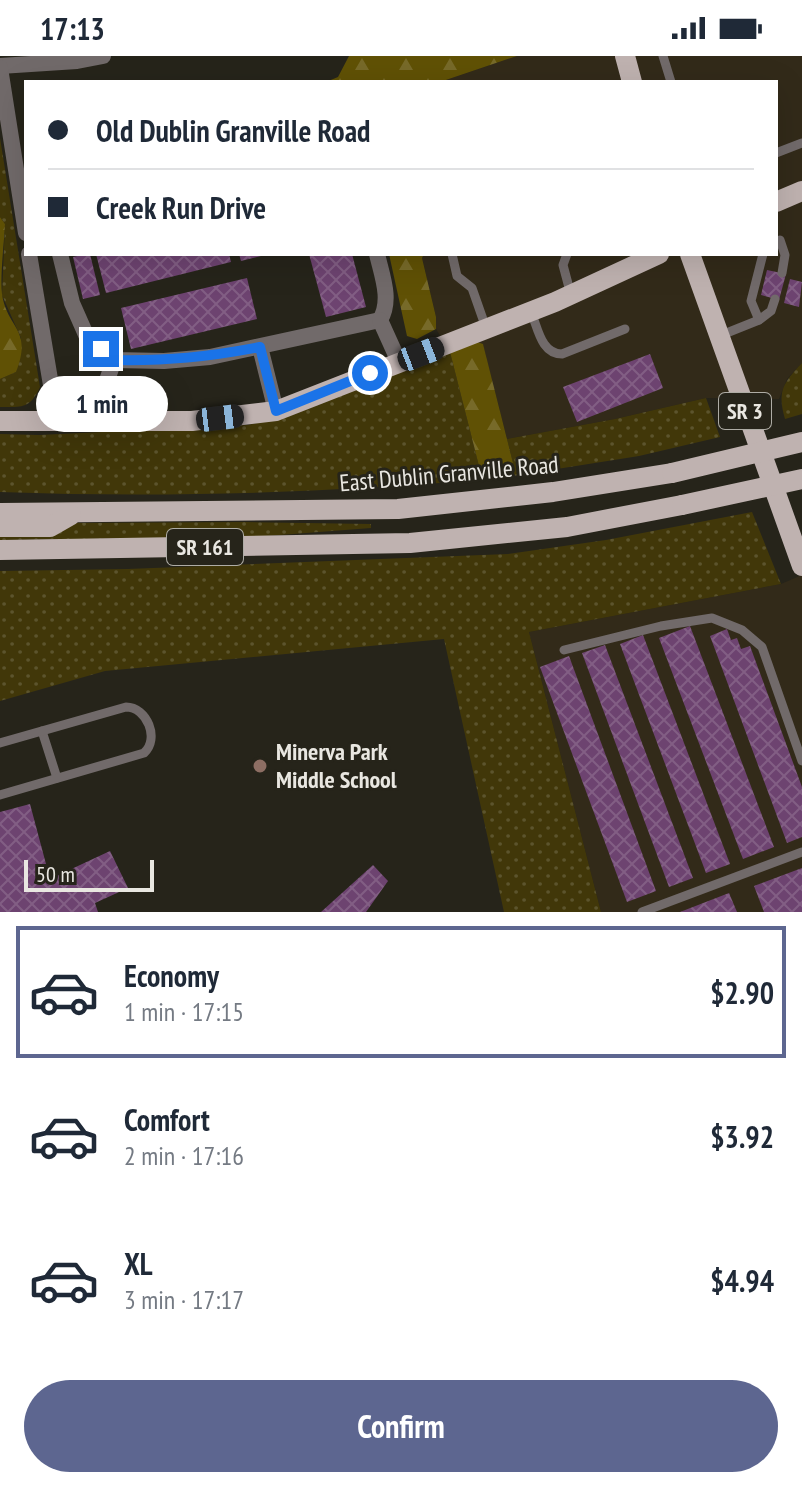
<!DOCTYPE html>
<meta charset="utf-8">
<style>
body{margin:0;font-family:"PT Sans Narrow",sans-serif;background:#f6f6f7;color:#1f2937;height:100vh;display:flex;flex-direction:column;font-size:30px;white-space:nowrap}
*{box-sizing:border-box;margin:0}
p{font-size:26px;color:#747a83}
.icon{flex:none;width:44px;height:44px;fill:none;stroke:currentColor;stroke-width:2;stroke-linecap:round;stroke-linejoin:round}
.map{position:relative;height:856px;overflow:hidden}
.details{display:flex;flex-direction:column;background:#fff;flex:1}
.details>*{flex:none}
.guide{position:absolute;left:24px;top:24px;width:754px;height:176px;border-radius:0px;box-shadow:0 8px 32px #0002;display:grid;align-content:center;height:176px;padding:0 24px;background:#fff}
.scale{position:absolute;left:24px;bottom:20px;width:130px;box-sizing:border-box;padding-left:8px;border:4px solid #e9e7e1;border-top:0;font-size:22px;line-height:28px;white-space:nowrap;color:#e9e7e1;-webkit-text-stroke:6px #26241a;paint-order:stroke}
.end{position:absolute;width:36px;height:36px;margin:-18px;border:10px solid #1a73e8;background:#fff;box-shadow:0 0 0 4px #fff}
.from{border-radius:50%}
.bubble{position:absolute;height:56px;border-radius:28px;background:#fff;box-shadow:0 8px 32px #0002;font-size:26px;font-weight:600;line-height:56px;text-align:center}
.car{position:absolute;width:24px;height:48px;margin:-24px -12px;border-radius:10px;box-shadow:0 0 6px 2px #0007;background:linear-gradient(#222 24%,#8ab4d8 0 40%,#222 0 76%,#8ab4d8 0 86%,#222 0)}
.guide b{display:flex;align-items:center;gap:28px;height:76px;font-size:30px}
.guide b+b{border-top:2px solid #e0e1e3}
.guide i{width:20px;height:20px;background:#1f2937}
ul{padding:14px 0 0;list-style:none}
li{display:flex;align-items:center;gap:24px;height:132px;margin:0 16px 12px;padding:0 8px;border:4px solid transparent;border-radius:0px}
li div{flex:1}
li b{display:block;font-size:30px}
li em{font-style:normal;font-weight:600}
li.current{border-color:#5d6690}
li>.icon{width:72px;height:72px;stroke-width:1.5}
.cta{display:flex;gap:16px;margin-top:auto;padding:16px 24px}
.cta a{flex:1;height:92px;border-radius:48px;background:#5d6690;color:#fff;font-size:32px;font-weight:600;line-height:92px;text-align:center}
.status{display:flex;justify-content:space-between;align-items:center;height:56px;padding:0 40px;background:#fff;direction:ltr}
.status svg{height:22px;fill:currentColor}
.map>svg:first-child{display:block}
</style>
<div class="status"><b>17:13</b><svg viewBox="0 0 49 12"><path d="M0 12V9h3v3zM5 12V6h3v6zM10 12V3h3v9zM15 12V0h3v12zM26 1h20v11H26zM47 4h2v5h-2z"/></svg></div>
<div class="map">
<svg width="802" height="856" viewBox="0 0 802 856">
<defs>
<pattern id="grass-dots" width="8" height="8" patternUnits="userSpaceOnUse" patternTransform="scale(2)"><rect width="8" height="8" fill="#413709"/><path d="M2 2h.1M6 6h.1" fill="none" stroke="#5c542d" stroke-width="1.8" stroke-linecap="round"/></pattern>
<pattern id="forest-firs" width="22" height="20" patternUnits="userSpaceOnUse" patternTransform="scale(2)"><rect width="22" height="20" fill="#605105"/><path d="M5 1l3.5 6h-7zM16 11l3.5 6h-7z" fill="#776a29"/></pattern>
<pattern id="building-cross-hatch" width="8" height="8" patternUnits="userSpaceOnUse" patternTransform="scale(2)"><rect width="8" height="8" fill="#6d4370"/><path d="M0 0l8 8M0 8l8-8" fill="none" stroke="#825e84"/></pattern>
</defs>
<rect width="100%" height="100%" fill="#26241a"/>
<g fill="#322a19">
<polygon points="517,0 802,0 802,307 787,323 779,343 706,342 615,363 507,383 483,289 450,296 436,273 436,261 422,202 424,198 776,198 776,26 440,26"/>
<polygon points="802,519 802,856 601,856 529,576 781,528"/>
</g>
<g fill="url(#grass-dots)">
<path d="M0,82L40,331C30,353 22,351 0,351V323L16,316L21,282L2,239L5,168L0,161Z"/>
<path d="M450,296L479,410L488,423C326,437 163,442 0,436V378L39,379L248,369L292,359Z"/>
<path d="M802,307V358L785,363C777,335 783,327 802,307Z"/>
<polygon points="706,342 720,381 639,400 507,421 513,407 507,383 615,363"/>
<polygon points="752,456 781,528 529,576 601,856 504,856 444,583 105,615 0,645 0,515 128,513 508,498 606,484"/>
<polygon points="246,466 371,468 371,472 254,481 0,484 0,471 73,467"/>
</g>
<g fill="url(#forest-firs)">
<polygon points="349,0 517,0 440,26 326,26 338,21"/>
<path d="M0,161L5,168C4,189 0,219 2,238C7,273 33,272 16,316L0,323Z"/>
<polygon points="389,198 424,198 422,202 436,261 436,273 417,283 407,280"/>
<polygon points="474,285 483,288 513,407 506,421 488,423 479,410 450,296"/>
</g>
<g fill="url(#building-cross-hatch)">
<polygon points="86,198 90,198 100,239 83,243 73,201"/>
<polygon points="96,198 229,198 231,206 106,237"/>
<polygon points="239,198 265,198 265,199 241,205"/>
<polygon points="309,198 352,198 366,251 326,261"/>
<polygon points="767,214 786,218 779,244 761,239"/>
<polygon points="247,222 257,263 131,293 121,252"/>
<polygon points="790,223 802,226 799,251 784,247"/>
<polygon points="650,298 663,332 577,366 563,331"/>
<polygon points="690,570 774,791 743,803 659,582"/>
<polygon points="727,573 731,584 737,582 741,593 750,590 802,731 802,781 787,787 710,580"/>
<polygon points="643,579 730,808 706,817 620,588"/>
<polygon points="605,589 693,822 669,831 582,597"/>
<polygon points="569,600 656,835 627,846 540,611"/>
<polygon points="30,748 50,823 110,795 128,832 95,847 98,856 0,856 0,756"/>
<polygon points="373,809 388,825 366,856 321,856"/>
<polygon points="802,812 802,856 764,856 754,830"/>
<polygon points="729,837 737,856 680,856"/>
</g>
<g fill="none" stroke-linecap="round" stroke-linejoin="round">
<g stroke="#716a6a" stroke-width="9">
<polyline points="663,0 671,26"/>
<polyline points="776,97 802,87"/>
<polyline points="780,184 785,199 782,217"/>
<polyline points="452,198 457,220 472,232 486,272"/>
<polyline points="567,198 563,209 571,239"/>
<path d="M531,256C538,272 541,298 562,298L625,273"/>
<polyline points="759,264 771,255 775,243"/>
<polyline points="719,280 759,264 751,245 763,198"/>
<polyline points="564,594 661,570 712,562 742,574 762,591 802,705"/>
<polyline points="42,675 57,722"/>
<path d="M0,687L126,651C147,651 160,683 144,697L0,739"/>
<polyline points="642,856 802,796"/>
</g>
<g stroke="#716a6a" stroke-width="16">
<polyline points="0,10 77,5 103,0"/>
<polyline points="0,12 26,177"/>
<polyline points="29,198 57,365"/>
<polyline points="60,198 72,247 87,281 114,304 164,305 210,301 380,264"/>
<path d="M377,198C382,220 392,244 380,264"/>
<polyline points="380,264 399,306"/>
<polyline points="260,291 276,355"/>
<polyline points="93,365 114,304"/>
</g>
<g stroke="#bfb2b0" stroke-width="20">
<polyline points="625,0 632,26"/>
<polyline points="776,146 802,135"/>
<polyline points="690,198 802,510"/>
<polyline points="0,365 192,365 276,355 555,246 659,198"/>
<polyline points="0,457 398,453 553,436 672,417"/>
<polyline points="0,471 50,471 71,459"/>
<polyline points="0,494 410,487 567,471 682,449"/>
</g>
<g stroke="#bfb2b0" stroke-width="20">
<polyline points="672,417 802,386"/>
<polyline points="682,449 802,423"/>
</g>
</g>
<g fill="none" stroke-linecap="round" stroke-linejoin="round">
<path stroke="#1a73e8" stroke-width="10" d="M101,293L114,304C167,305 208,301 260,291L276,355L370,317"/>
</g>
<circle fill="#8d6e63" stroke="#26241a" stroke-width="3" cx="260" cy="710" r="8"/>
<g text-anchor="middle" stroke-width="6" stroke-linejoin="round" paint-order="stroke">
<g fill="#26241a" stroke="#aeaca5" stroke-width="2">
<rect x="719" y="337" width="52" height="36" rx="6"/>
<rect x="167" y="473" width="76" height="36" rx="6"/>
</g>
<g font-size="22" font-weight="bold" fill="#e9e7e1">
<text x="745" y="363">SR 3</text>
<text x="205" y="499">SR 161</text>
</g>
<g font-size="24" fill="#e9e7e1" stroke="#26241a">
<text transform="translate(449 418) rotate(-5)" y="8">East Dublin Granville Road</text>
</g>
<g font-size="24" font-weight="bold" fill="#e9e7e1" stroke="#26241a" text-anchor="start">
<text x="276" y="704">Minerva Park<tspan x="276" dy="28">Middle School</tspan></text>
</g>
</g>
</svg>
<div class="scale">50 m</div>
<i class="end from" style="left:370px;top:317px"></i>
<i class="end" style="left:101px;top:293px"></i>
<div class="bubble" style="left:36px;top:320px;width:132px">1 min</div>
<i class="car" style="left:421px;top:298px;rotate:69deg"></i>
<i class="car" style="left:220px;top:362px;rotate:83deg"></i>
<div class="guide">
<b><i class="from"></i>Old Dublin Granville Road</b>
<b><i></i>Creek Run Drive</b>
</div>
</div>
<section class="details">
<ul>
<li class="current"><svg class="icon" aria-label="car" viewBox="0 0 24 24"><path d="M5 17H2v-5l4-1 3-4h7l3 4 3 1v5h-3M9 17h6M6 11h13"/><circle cx="7" cy="17" r="2"/><circle cx="17" cy="17" r="2"/></svg><div><b>Economy</b><p>1 min · 17:15</p></div><em>$2.90</em></li>
<li><svg class="icon" aria-label="car" viewBox="0 0 24 24"><path d="M5 17H2v-5l4-1 3-4h7l3 4 3 1v5h-3M9 17h6M6 11h13"/><circle cx="7" cy="17" r="2"/><circle cx="17" cy="17" r="2"/></svg><div><b>Comfort</b><p>2 min · 17:16</p></div><em>$3.92</em></li>
<li><svg class="icon" aria-label="car" viewBox="0 0 24 24"><path d="M5 17H2v-5l4-1 3-4h7l3 4 3 1v5h-3M9 17h6M6 11h13"/><circle cx="7" cy="17" r="2"/><circle cx="17" cy="17" r="2"/></svg><div><b>XL</b><p>3 min · 17:17</p></div><em>$4.94</em></li>
</ul>
<div class="cta"><a>Confirm</a></div>
</section>
